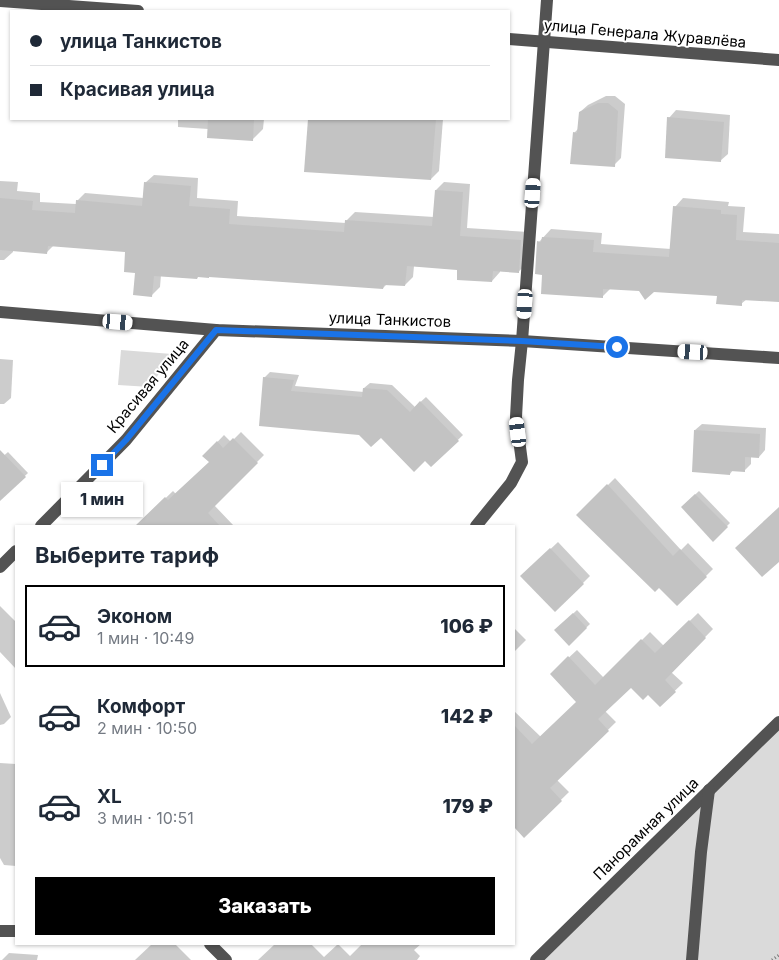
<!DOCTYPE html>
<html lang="ru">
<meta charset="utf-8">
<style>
body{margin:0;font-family:Inter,sans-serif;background:#f6f6f7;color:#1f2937;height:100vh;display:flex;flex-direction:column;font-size:19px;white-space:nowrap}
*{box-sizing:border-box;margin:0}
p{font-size:16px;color:#747a83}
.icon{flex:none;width:28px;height:28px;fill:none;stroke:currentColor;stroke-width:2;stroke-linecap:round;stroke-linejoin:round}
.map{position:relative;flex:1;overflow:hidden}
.sheet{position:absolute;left:15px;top:525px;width:500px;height:420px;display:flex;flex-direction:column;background:#fff;border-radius:0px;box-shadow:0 1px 4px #0004}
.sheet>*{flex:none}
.top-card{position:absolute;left:10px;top:10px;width:500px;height:110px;border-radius:0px;box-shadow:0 1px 4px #0004;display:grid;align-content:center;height:110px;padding:0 20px;background:#fff}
.end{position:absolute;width:22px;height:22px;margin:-11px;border:6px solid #1a73e8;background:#fff;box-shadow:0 0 0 2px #fff}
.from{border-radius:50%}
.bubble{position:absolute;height:35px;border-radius:0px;background:#fff;box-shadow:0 1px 4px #0004;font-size:16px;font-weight:800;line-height:35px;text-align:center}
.car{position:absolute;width:15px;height:30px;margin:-15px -8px;border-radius:6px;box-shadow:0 0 4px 1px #0007;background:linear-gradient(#fff 24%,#345 0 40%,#fff 0 76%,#345 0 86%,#fff 0)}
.top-card b{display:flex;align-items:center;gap:18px;height:48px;font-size:19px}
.top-card b+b{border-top:1px solid #e0e1e3}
.top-card i{width:12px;height:12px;background:#1f2937}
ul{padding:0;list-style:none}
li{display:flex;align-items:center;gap:15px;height:82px;margin:0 10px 8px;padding:0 10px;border:2px solid transparent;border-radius:0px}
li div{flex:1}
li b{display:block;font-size:19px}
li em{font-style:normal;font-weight:800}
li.current{border-color:#000}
li>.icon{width:45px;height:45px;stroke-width:1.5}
h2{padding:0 20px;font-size:22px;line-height:60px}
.cta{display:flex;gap:10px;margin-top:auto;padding:10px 20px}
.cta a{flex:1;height:58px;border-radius:0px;background:#000;color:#fff;font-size:20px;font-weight:800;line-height:58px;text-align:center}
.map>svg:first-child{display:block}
</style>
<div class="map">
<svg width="779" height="960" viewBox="0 0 779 960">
<rect width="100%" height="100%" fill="#fff"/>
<g fill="#dadada">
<polygon points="121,350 172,354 150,387 118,385"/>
<polygon points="779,720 779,960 543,960"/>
</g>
<g fill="#0003">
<polygon points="606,96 615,96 625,104 621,158 614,165 574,133 579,128 580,112 588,105"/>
<polygon points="676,110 730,115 728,154 720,161 669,118"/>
<polygon points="178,119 264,119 263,129 252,140 208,129 178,127"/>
<polygon points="309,119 443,119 439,171 431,179 305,170"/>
<polygon points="154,175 198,178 197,198 238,201 237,216 346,223 347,220 355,212 434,217 436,190 444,182 470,184 467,228 529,232 527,264 518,272 500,271 500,272 492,281 459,269 414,266 413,277 405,285 387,284 383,288 210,275 161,275 160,287 152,295 136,272 127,251 54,245 47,252 13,250 13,252 4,260 0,260 0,181 18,182 17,191 40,193 40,202 76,204 77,201 85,193 144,198 145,183"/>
<polygon points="683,198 729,202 728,206 745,207 743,232 779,234 779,301 747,299 741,304 718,295 611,288 602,297 544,274 539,242 551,229 602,233 601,244 671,249 675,207"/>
<polygon points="0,359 13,360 11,398 4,404 0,404"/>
<polygon points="270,372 299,375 295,386 364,392 364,388 370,383 392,385 415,407 426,397 463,435 431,466 425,460 381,436 360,434 264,378"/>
<polygon points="702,424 766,428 765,450 759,457 751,457 751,464 744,471 733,470 730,474 695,430"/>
<polygon points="241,432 264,455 214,505 234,526 150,526 143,520 173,491 176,494 210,462 204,456 224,435 231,442"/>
<polygon points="8,452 28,473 9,491 0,482 0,459"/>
<polygon points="615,478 681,550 688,543 713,569 677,605 659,587 578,515"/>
<polygon points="699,491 730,523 713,540 682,507"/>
<polygon points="558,542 590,576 555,611 522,576"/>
<polygon points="0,606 16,622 16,669 0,652"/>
<polygon points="577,610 590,624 569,644 556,630"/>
<polygon points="698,613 713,629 671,672 683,683 660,705 648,693 631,686 605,711 616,722 557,780 569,792 524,836 514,825 514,711 541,737 578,702 551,674 577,650 604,678 650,632 664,646"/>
<polygon points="514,628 526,640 514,652"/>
<polygon points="0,693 11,717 4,724 0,725"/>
<polygon points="0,763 16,764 16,866 4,865 0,858"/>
<polygon points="152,944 175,944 191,960 135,960"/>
<polygon points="275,944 311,944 324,957 338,944 350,956 362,944 421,944 414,950 420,956 417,960 258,960"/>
<polygon points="9,953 38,955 37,960 2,960"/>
</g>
<g fill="#c3c3c3">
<polygon points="598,103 608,103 618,111 615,167 570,164 573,132 577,133 579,112"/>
<polygon points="667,117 724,122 721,162 665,158"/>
<polygon points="208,119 254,119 253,141 207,138"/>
<polygon points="308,119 436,119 431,180 304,172"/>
<polygon points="144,182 191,186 189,206 230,209 229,224 344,232 345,220 432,226 435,190 463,192 460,236 521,240 519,273 493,271 492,282 457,280 457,270 407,266 405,286 384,285 383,289 209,277 209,278 198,277 197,279 154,276 152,297 133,295 135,273 124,272 125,252 48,246 47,254 0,250 0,198 33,201 32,210 75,213 76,200 142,206"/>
<polygon points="673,206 721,210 721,214 737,215 736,240 779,243 779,302 742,300 742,306 716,304 717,296 654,292 645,300 639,291 603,289 603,298 541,294 542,275 535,274 537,241 541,242 542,237 594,240 593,252 669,257"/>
<polygon points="263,377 294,380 291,391 362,397 363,388 387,390 410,412 420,401 459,441 431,467 425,461 414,472 381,438 371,447 359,435 259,426"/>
<polygon points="694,430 760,434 759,458 745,457 745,472 730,471 730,475 692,472"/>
<polygon points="233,438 258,463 208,513 220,526 135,526 165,497 168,500 209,462 202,456 217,441 223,448"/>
<polygon points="0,450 26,477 0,501"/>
<polygon points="607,484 673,556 680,549 707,577 677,606 659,588 655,592 576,515"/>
<polygon points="695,494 728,527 713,542 681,507"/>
<polygon points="779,507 779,562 762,577 735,548"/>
<polygon points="550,548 584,584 555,612 520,576"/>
<polygon points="573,613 587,628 569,646 554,630"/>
<polygon points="689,620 706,638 665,680 676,692 660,707 648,695 643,700 631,688 598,719 609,731 550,788 562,801 524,838 514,827 514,725 532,744 576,702 550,674 568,656 595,685 641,639 655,653"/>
</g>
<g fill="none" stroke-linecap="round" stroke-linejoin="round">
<polyline stroke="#757575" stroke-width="3" stroke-dasharray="1 2.5" stroke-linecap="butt" points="772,960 779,955"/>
<g stroke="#535353" stroke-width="12">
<polyline points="0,1 138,11"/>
<polyline points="509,39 779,60"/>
<polyline points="0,312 216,330 522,341 779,358"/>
<polyline points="41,526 126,440 216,330"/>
<polyline points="476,526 511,483 522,462 516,417 518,380 522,341 547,0"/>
<polyline points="0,567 16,551"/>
<polyline points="0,931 16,931"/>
<polyline points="210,944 226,960"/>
<polyline points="536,960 779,722"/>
<polyline points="692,960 701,852 709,790"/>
</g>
</g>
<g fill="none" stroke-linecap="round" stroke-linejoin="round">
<polyline stroke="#1a73e8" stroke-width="6" points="102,465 126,440 216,330 522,341 617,347"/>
</g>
<g text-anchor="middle" stroke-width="4" stroke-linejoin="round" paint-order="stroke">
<g font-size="15" fill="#000" stroke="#fff">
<text transform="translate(645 34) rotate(5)" y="5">улица Генерала Журавлёва</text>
<text transform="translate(390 320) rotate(2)" y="5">улица Танкистов</text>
<text transform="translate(148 386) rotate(-50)" y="5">Красивая улица</text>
<text transform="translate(646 829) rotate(-44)" y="5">Панорамная улица</text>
</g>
</g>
</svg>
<i class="end from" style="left:617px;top:347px"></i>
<i class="end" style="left:102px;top:465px"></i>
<div class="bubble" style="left:61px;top:482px;width:82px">1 мин</div>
<i class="car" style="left:533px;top:193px;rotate:4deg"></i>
<i class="car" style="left:525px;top:304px;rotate:184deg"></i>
<i class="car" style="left:118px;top:322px;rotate:95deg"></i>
<i class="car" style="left:693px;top:352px;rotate:273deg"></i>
<i class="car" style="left:518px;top:432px;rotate:353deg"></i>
<div class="top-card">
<b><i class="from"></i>улица Танкистов</b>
<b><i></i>Красивая улица</b>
</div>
<section class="sheet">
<h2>Выберите тариф</h2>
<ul>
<li class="current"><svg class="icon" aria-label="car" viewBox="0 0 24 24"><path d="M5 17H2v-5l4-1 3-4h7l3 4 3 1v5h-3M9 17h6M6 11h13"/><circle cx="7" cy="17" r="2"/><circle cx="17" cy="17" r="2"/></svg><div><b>Эконом</b><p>1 мин · 10:49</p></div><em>106 ₽</em></li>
<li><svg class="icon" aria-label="car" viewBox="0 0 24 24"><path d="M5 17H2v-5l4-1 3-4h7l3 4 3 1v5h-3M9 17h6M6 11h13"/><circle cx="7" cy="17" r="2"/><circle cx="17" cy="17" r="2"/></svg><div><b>Комфорт</b><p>2 мин · 10:50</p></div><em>142 ₽</em></li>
<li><svg class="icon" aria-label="car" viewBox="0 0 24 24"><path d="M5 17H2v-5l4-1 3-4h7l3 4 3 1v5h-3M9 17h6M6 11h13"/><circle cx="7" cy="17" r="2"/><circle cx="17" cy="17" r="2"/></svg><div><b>XL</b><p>3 мин · 10:51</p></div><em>179 ₽</em></li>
</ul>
<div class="cta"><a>Заказать</a></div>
</section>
</div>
